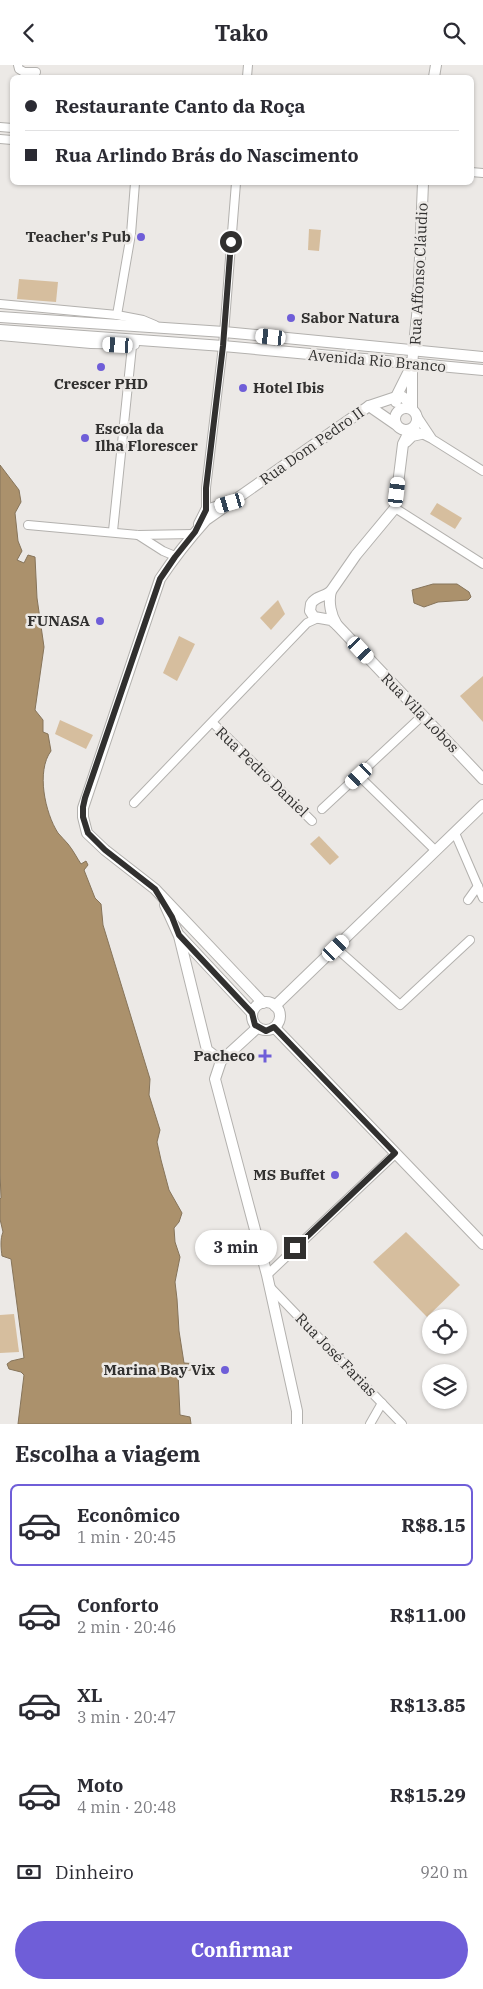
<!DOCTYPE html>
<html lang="pt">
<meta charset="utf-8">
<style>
body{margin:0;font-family:"IBM Plex Serif",serif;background:#f7f7f7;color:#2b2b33;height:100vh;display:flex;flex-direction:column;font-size:19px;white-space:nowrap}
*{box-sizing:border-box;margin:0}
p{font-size:16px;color:#7c7c81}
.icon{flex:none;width:28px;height:28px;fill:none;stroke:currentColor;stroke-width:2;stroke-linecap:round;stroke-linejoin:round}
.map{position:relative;height:1359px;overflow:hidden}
.panel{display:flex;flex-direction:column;background:#fff;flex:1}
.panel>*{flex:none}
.top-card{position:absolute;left:10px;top:10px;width:464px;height:110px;border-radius:8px;box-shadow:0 1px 4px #0004;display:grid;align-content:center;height:110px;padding:0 15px;background:#fff}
.tools{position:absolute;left:422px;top:1244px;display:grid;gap:10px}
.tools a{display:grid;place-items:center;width:45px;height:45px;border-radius:50%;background:#fff;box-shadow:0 1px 4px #0004;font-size:25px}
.end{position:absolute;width:22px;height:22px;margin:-11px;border:6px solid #31302f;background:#fff;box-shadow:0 0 0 2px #fff}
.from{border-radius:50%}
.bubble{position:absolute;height:35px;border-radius:18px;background:#fff;box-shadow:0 1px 4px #0004;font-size:16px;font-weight:700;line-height:35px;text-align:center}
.car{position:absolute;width:15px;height:30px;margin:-15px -8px;border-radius:6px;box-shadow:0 0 4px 1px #0007;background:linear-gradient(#fff 24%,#345 0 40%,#fff 0 76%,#345 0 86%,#fff 0)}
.top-card b{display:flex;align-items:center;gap:18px;height:48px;font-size:19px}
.top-card b+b{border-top:1px solid #e1e1e2}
.top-card i{width:12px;height:12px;background:#2b2b33}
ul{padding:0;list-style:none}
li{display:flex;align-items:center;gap:15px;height:82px;margin:0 10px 8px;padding:0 5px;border:2px solid transparent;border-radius:8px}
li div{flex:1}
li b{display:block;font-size:19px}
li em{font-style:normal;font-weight:700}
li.current{border-color:#6f5ed8}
li>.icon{width:45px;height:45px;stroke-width:1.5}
h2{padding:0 15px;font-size:22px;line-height:60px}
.pay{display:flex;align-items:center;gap:12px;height:55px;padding:0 15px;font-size:19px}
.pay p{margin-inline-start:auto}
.cta{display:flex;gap:10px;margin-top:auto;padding:10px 15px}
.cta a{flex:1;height:58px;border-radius:30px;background:#6f5ed8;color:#fff;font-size:20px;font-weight:700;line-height:58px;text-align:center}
header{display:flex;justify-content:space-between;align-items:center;height:65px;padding:0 15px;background:#fff;font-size:22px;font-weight:700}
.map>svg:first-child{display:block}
</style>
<header><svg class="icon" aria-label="back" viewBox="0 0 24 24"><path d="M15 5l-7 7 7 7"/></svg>Tako<svg class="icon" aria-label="search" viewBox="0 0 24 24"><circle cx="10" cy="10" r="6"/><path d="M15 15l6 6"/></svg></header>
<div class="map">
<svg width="483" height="1359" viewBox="0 0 483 1359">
<rect width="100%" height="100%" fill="#ece9e6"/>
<g fill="#d6be9e">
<polygon points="309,164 321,165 319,186 308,185"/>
<polygon points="19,214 58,217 56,237 17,234"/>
<polygon points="437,438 462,453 455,464 430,449"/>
<polygon points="278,535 285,549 271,565 260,553"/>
<polygon points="179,571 195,579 177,616 163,608"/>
<polygon points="483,611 483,657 460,631"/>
<polygon points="60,655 93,670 86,684 55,669"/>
<polygon points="319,771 339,792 330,800 310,779"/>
<polygon points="406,1167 460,1220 427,1252 373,1197"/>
<polygon points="14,1249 19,1287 0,1288 0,1250"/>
</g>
<g fill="#ab916c" stroke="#86745a">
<path d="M0,400L19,425L21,437L15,448L18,476L22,486L17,495L24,498L28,490L35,492L37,533L44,582L35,645L43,655V667L48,669L51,686C36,706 45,748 58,768C61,772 65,775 68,779C73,785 77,793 81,799L86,796L88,800L84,805L95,833L101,839L103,860L150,1014L149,1030L160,1065L157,1077L161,1095L169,1125L182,1148L179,1157L174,1163L175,1177L180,1192L175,1217L177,1234L179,1266L184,1298L199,1299L201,1304L180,1306L178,1308L180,1350L190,1352L191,1359H18L24,1310L21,1307L9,1304L7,1299L11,1296L24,1293L11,1194L2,1191C1,1184 0,1174 3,1167L0,1154V1134L1,1133L0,1107Z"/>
<polygon points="433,519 457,519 469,527 471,532 468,535 438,537 424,542 414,538 412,525"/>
</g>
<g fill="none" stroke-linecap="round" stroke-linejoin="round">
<g stroke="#b3b1ae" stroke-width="10">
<g id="street">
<polyline points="18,0 19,4 24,7 36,7"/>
<polyline points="247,12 248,0"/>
<polyline points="0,62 12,63"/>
<polyline points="0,74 12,75"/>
<polyline points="471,107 483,108"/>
<polyline points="0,239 117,250 143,255 155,260"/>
<polyline points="117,250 131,169 135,118"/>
<polyline points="0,271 91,279 135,280"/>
<polyline points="417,351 431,372"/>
<polyline points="416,366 432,374 483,406"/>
<polyline points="395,443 483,499"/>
<polyline points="206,449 206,423 223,281 236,118"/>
<polyline points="28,460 138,470 193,469"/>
<polyline points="113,466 132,281"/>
<polyline points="138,470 163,486 175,491"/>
<polyline points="213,658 312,756"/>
<polyline points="359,711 436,786"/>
<polyline points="134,738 307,558 318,553"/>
<polyline points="322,744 422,651"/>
<polyline points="455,768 483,833"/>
<polyline points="468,835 478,821"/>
<polyline points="336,883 400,940 470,875"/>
<polyline points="267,1210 395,1089"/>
<polyline points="270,1222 402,1359"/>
<polyline points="370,1359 382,1338"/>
</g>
</g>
<g stroke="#b3b1ae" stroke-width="12">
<g id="secondary">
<polyline points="434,12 436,0"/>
<polyline points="0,252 224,267 483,292"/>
<polyline points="0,265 223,281 483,305"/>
<polyline points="396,337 396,332 411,302"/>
<polyline points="369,341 395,359"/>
<circle cx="406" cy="354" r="11"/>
<polyline points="412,344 412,299 418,241 423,118"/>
<polyline points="406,377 412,371 421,369"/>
<polyline points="199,459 206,445 222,440"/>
<path d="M331,526C328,537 331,551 337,560L483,714"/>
<path d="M337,560L331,555L314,552L310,546L311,539C315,531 325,532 331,526L356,490L395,443L403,379L410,365"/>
<polyline points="165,840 179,871 207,985 221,996"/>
<polyline points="180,871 252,948"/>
<circle cx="266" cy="951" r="14"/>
<path d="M263,938L155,824L105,785L87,768L83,752V743L160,514C174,493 189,474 206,455L369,341L396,332H403L412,340"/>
<polyline points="275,941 483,740"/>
<polyline points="257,963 221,996 215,1014 267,1210 297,1346 297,1359"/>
<polyline points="275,963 483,1179"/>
</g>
</g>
<use href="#street" stroke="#fff" stroke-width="8"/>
<use href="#secondary" stroke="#fff" stroke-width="10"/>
</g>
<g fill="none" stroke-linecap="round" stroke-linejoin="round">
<polyline stroke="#31302f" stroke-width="6" points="231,177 223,281 206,423 206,445 195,467 175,492 160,514 85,733 83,742 83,752 88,768 105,785 155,824 172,852 179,870 252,948 255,960 266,966 274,962 395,1088 295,1183"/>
</g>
<g fill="#6f5ed8" stroke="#ece9e6" stroke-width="2">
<circle cx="141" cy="172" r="5"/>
<circle cx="291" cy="253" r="5"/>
<circle cx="101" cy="302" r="5"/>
<circle cx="243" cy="323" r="5"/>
<circle cx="85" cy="373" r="5"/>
<circle cx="100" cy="556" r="5"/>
<path d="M262.5 983.5h5v5h5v5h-5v5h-5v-5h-5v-5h5z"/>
<circle cx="335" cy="1110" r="5"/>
<circle cx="225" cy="1305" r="5"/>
</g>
<g text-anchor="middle" stroke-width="5" stroke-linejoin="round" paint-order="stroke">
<g font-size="15" font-weight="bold" fill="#31302f" stroke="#ece9e6" text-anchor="end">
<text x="131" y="177">Teacher's Pub</text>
<text x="301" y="258" text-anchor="start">Sabor Natura</text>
<text x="101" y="324" text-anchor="middle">Crescer PHD</text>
<text x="253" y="328" text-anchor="start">Hotel Ibis</text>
<text x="95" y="369" text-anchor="start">Escola da<tspan x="95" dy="17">Ilha Florescer</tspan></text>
<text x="90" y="561">FUNASA</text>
<text x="255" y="996">Pacheco</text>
<text x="325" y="1115">MS Buffet</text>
<text x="215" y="1310">Marina Bay Vix</text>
</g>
<g font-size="15" fill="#31302f" stroke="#ece9e6">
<text transform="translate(419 209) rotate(-87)" y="5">Rua Affonso Cláudio</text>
<text transform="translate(377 296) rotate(5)" y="5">Avenida Rio Branco</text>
<text transform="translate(312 381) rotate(-35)" y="5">Rua Dom Pedro II</text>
<text transform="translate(420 648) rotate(46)" y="5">Rua Vila Lobos</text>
<text transform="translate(262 707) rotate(44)" y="5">Rua Pedro Daniel</text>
<text transform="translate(336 1290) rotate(46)" y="5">Rua José Farias</text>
</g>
</g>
</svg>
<div class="tools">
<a><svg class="icon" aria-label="locate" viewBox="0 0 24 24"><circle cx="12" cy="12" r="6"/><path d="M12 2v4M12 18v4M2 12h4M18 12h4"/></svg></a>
<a><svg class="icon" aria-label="layers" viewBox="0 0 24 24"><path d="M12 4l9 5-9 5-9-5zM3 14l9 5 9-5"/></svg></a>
</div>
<i class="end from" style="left:231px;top:177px"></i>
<i class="end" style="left:295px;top:1183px"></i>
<div class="bubble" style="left:195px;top:1165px;width:82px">3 min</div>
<i class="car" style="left:271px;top:272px;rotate:276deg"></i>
<i class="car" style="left:118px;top:280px;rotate:273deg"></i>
<i class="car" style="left:397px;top:427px;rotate:7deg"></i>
<i class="car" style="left:230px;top:438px;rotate:254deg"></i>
<i class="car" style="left:361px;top:585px;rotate:137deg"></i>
<i class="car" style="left:359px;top:711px;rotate:227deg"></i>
<i class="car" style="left:336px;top:883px;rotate:46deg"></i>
<div class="top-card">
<b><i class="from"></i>Restaurante Canto da Roça</b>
<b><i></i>Rua Arlindo Brás do Nascimento</b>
</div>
</div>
<section class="panel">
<h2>Escolha a viagem</h2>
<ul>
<li class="current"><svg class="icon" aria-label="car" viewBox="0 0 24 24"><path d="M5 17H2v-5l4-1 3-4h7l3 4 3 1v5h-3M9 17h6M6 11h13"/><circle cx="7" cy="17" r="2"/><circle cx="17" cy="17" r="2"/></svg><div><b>Econômico</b><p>1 min · 20:45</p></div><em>R$8.15</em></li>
<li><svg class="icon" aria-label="car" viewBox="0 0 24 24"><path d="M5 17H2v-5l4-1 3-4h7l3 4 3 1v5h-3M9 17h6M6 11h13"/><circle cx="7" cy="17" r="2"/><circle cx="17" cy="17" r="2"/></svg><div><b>Conforto</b><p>2 min · 20:46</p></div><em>R$11.00</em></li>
<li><svg class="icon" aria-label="car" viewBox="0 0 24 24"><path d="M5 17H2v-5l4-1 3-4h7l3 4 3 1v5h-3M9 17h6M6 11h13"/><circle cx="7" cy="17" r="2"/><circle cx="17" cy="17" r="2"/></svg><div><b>XL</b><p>3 min · 20:47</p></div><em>R$13.85</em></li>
<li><svg class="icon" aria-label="car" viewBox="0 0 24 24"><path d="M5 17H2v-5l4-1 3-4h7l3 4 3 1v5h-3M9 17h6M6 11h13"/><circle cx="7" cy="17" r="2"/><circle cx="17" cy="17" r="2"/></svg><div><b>Moto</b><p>4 min · 20:48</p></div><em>R$15.29</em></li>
</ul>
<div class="pay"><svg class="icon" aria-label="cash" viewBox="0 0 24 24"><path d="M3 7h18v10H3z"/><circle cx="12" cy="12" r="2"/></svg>Dinheiro<p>920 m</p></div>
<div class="cta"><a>Confirmar</a></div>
</section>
